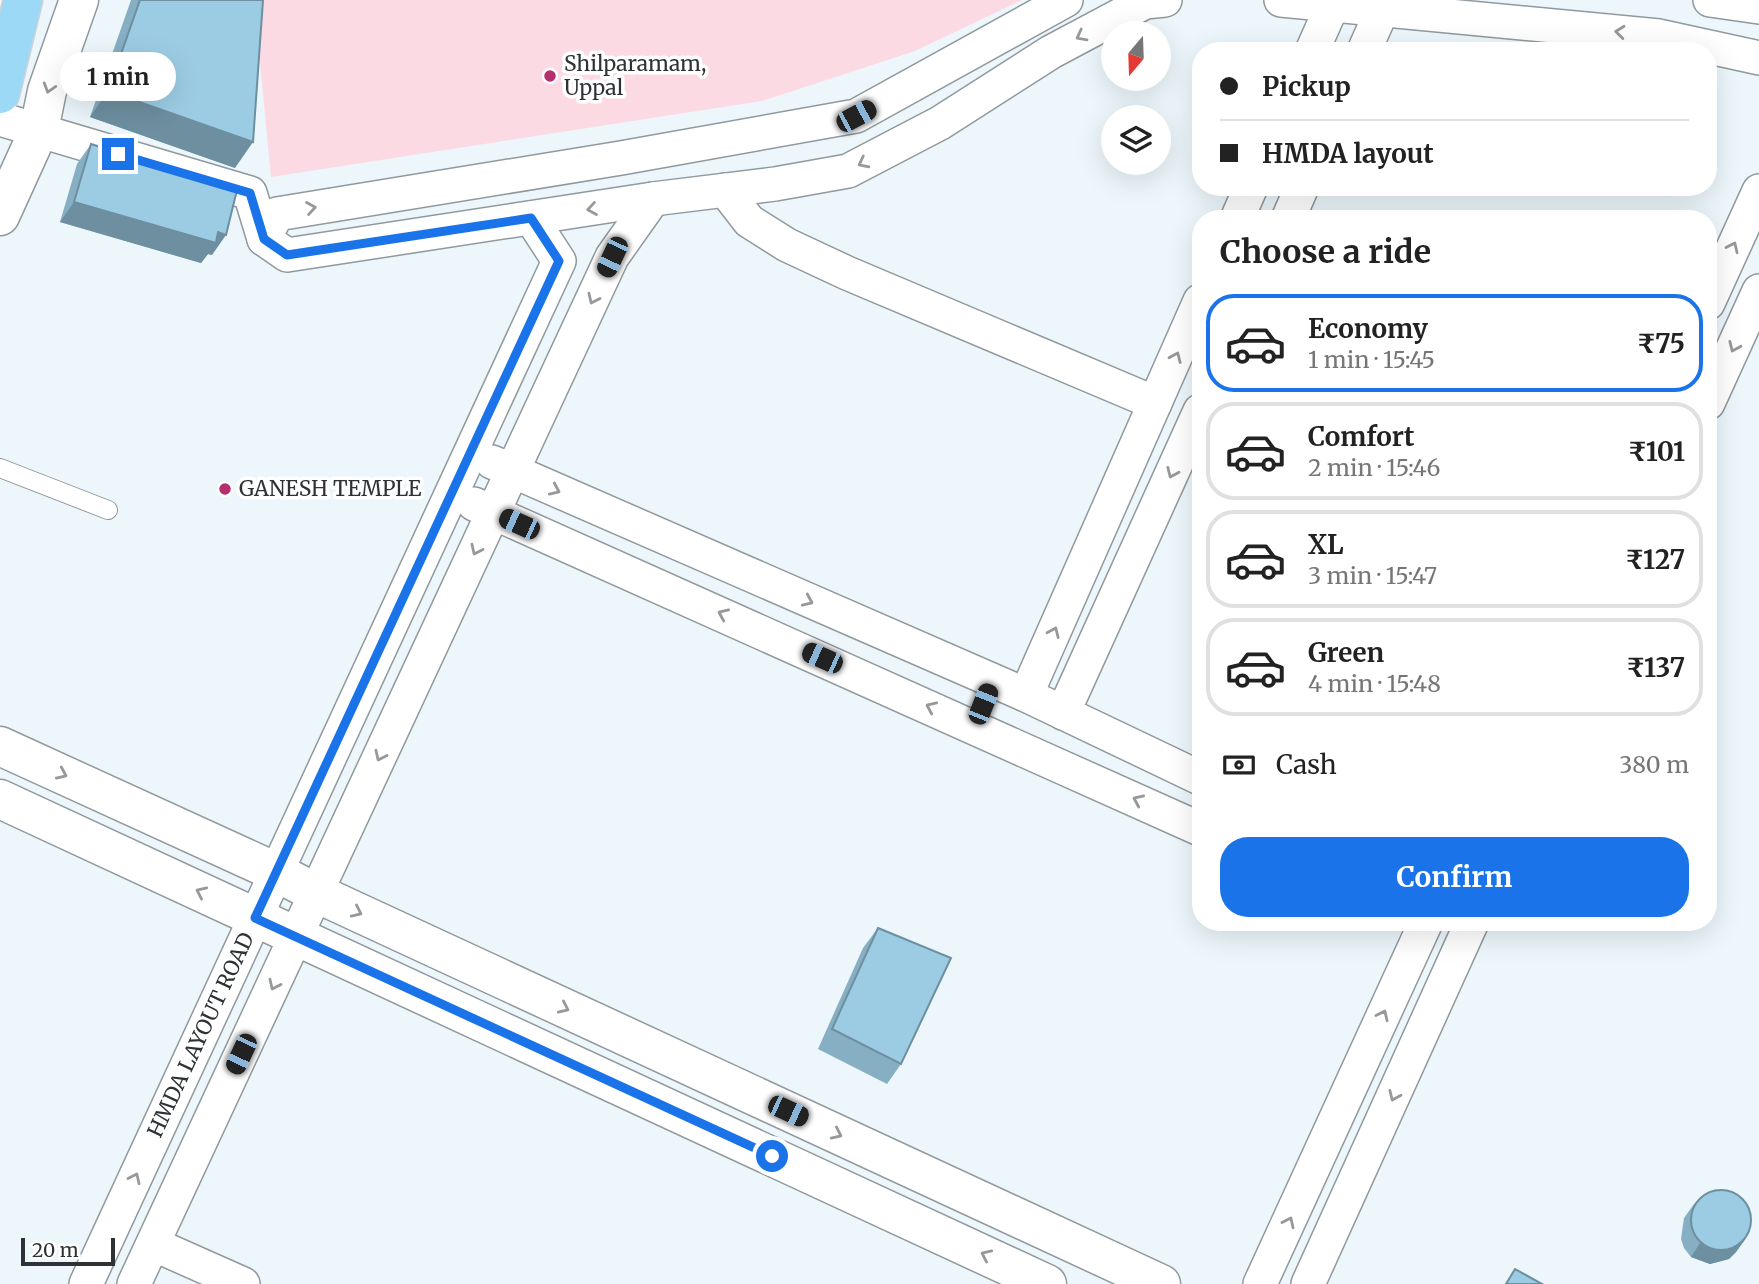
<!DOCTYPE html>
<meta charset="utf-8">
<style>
body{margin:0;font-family:Merriweather,serif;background:#f2f2f2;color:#222;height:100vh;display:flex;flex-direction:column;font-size:26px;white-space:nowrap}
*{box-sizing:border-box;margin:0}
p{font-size:23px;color:#767676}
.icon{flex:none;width:38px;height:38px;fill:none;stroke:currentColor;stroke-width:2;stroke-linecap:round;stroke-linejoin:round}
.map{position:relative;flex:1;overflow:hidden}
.sheet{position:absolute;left:1192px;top:210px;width:525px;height:721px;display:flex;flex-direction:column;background:#fff;border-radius:28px;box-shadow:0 7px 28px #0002}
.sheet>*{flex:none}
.hud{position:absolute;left:1192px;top:42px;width:525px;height:154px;border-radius:28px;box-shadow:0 7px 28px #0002;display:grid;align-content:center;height:154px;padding:0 28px;background:#fff}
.needle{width:46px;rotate:199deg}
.fabs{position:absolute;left:1101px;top:21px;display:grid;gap:14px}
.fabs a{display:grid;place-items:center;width:70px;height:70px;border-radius:50%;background:#fff;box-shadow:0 7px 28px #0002;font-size:35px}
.scale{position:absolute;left:21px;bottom:18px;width:94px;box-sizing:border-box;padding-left:7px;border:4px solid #2e3234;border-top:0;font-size:19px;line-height:24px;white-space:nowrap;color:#2e3234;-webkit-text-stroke:5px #fff;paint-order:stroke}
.end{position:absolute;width:32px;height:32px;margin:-16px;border:9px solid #1a73e8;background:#fff;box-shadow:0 0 0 4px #fff}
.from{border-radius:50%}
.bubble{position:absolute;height:49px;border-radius:24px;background:#fff;box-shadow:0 7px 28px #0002;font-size:23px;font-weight:700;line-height:49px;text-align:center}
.car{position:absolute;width:21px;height:42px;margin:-21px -10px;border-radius:9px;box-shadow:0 0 5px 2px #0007;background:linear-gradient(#222 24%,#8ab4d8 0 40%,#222 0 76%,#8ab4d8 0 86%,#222 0)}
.hud b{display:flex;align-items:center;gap:24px;height:66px;font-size:26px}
.hud b+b{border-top:2px solid #e0e0e0}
.hud i{width:18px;height:18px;background:#222}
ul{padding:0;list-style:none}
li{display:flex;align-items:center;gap:21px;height:98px;margin:0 14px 10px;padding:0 14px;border:4px solid #e0e0e0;border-radius:28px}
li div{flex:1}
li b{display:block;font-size:26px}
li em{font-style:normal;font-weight:700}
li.current{border-color:#1a73e8}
li>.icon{width:63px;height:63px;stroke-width:1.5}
h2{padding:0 28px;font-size:32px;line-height:84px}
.pay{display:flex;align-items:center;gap:18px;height:77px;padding:0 28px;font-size:26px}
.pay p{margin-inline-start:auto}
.cta{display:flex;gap:14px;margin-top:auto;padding:14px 28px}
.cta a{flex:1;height:80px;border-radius:28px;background:#1a73e8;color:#fff;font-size:28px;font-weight:700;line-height:80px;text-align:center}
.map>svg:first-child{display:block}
</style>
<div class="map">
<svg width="1759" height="1284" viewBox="0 0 1759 1284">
<rect width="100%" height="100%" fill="#ecf6fb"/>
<polygon fill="#fcdae4" points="254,0 1022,0 915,51 762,101 271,177"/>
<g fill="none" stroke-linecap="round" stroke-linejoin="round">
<g stroke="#90999e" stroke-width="20">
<polyline id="lane" points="0,468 108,510"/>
</g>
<g stroke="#90999e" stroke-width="36">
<g id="street">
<polyline points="1066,0 856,116 621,158 277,214 264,239 287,255 653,199 775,184 848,171 940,123 1051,52 1145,2 1165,0"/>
<polyline points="1281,0 1659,36 1759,58"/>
<polyline points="1710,0 1759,7"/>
<polyline points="1312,51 1333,4"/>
<polyline points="1364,51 1383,8"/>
<polyline points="0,119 250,193 264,239"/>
<polyline points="725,190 749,221 787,245 847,273 1155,403"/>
<polyline points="1237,219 1251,187"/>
<polyline points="1288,219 1302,187"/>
<polyline points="1708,303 1759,191"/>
<polyline points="1708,403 1759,291"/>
<polyline points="492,462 1026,695 1200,778"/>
<polyline points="474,504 1200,829"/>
<polyline points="1026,695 1200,301"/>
<polyline points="1063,713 1200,411"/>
<polyline points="153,1244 243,1284"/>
<polyline points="86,1284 559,261 531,218"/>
<polyline points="134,1284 612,257 653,199"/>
<polyline points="1260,1284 1426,922"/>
<polyline points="1308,1284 1472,922"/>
</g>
</g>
<g stroke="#90999e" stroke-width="41">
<g id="secondary">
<polyline points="0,216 39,130 47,91 79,0"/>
<polyline points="0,746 276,872 316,893 1161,1284"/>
<polyline points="0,799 1047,1284"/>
</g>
</g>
<g stroke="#d1d2d2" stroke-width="41">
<polyline id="highway" points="0,94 23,0"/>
</g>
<use href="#lane" stroke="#fff" stroke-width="18"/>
<use href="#street" stroke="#fff" stroke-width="33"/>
<use href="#secondary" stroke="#fff" stroke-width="38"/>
<use href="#highway" stroke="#9cd9f6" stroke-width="38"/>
</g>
<g fill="#86afc4">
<polygon points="131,0 263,0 235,168 90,117"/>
<polygon points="91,144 212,255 208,254 201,263 60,222 77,164"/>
<polygon points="878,928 901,1064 887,1084 818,1049 863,948"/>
<polygon points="1694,1204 1746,1238 1736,1252 1729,1259 1710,1264 1691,1257 1684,1248 1681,1239 1684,1218"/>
</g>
<g fill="#6d8fa0">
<polygon points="108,91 253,142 235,168 90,117"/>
<polygon points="74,202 218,232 226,235 212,255 208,254 201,263 60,222"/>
<polygon points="1746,1238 1736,1252 1729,1259 1710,1264 1691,1257 1700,1243"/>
</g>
<g fill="#9ccce4" stroke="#6d8fa0" stroke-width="2">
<polygon points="140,0 263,0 253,142 108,91"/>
<polygon points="91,144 237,190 226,235 218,232 216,243 74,202"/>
<polygon points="878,928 951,958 901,1064 832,1029"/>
<circle cx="1721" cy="1220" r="30"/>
<polygon points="1515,1269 1542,1284 1506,1284"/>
</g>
<defs><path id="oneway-chevron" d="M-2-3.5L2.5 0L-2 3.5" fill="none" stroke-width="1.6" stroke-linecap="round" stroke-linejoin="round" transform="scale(1.75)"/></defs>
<g stroke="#96989a">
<use href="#oneway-chevron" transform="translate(1620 32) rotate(-174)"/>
<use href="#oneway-chevron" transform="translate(1081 36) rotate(152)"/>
<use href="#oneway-chevron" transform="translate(49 88) rotate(107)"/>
<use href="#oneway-chevron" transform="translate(863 163) rotate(153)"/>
<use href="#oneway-chevron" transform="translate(311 208) rotate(-9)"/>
<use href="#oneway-chevron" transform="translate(592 209) rotate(171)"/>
<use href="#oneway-chevron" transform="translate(1733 247) rotate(-65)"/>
<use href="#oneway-chevron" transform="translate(593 299) rotate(115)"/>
<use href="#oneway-chevron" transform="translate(1734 347) rotate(114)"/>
<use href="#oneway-chevron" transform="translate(1176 357) rotate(-66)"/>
<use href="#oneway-chevron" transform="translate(1172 473) rotate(114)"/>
<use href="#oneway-chevron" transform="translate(555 490) rotate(24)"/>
<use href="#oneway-chevron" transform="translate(476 550) rotate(115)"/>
<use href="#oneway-chevron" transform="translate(808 601) rotate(24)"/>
<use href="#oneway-chevron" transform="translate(723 614) rotate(-156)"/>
<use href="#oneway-chevron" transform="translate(1054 632) rotate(-66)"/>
<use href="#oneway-chevron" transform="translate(931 707) rotate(-156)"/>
<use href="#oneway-chevron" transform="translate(380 756) rotate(115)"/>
<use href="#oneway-chevron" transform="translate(62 774) rotate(24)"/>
<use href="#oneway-chevron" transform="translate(1138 800) rotate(-156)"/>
<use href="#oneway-chevron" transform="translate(201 892) rotate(-155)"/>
<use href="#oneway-chevron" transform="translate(357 912) rotate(25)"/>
<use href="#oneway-chevron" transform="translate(274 985) rotate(115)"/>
<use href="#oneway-chevron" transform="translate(564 1008) rotate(25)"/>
<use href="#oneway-chevron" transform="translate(1383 1015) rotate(-65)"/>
<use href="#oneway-chevron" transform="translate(1394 1096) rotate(114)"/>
<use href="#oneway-chevron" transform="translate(837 1134) rotate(25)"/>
<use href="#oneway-chevron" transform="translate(135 1178) rotate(-65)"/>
<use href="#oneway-chevron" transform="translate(1289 1222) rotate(-65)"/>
<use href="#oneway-chevron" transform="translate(986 1255) rotate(-155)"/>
</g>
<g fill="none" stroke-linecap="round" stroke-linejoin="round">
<polyline stroke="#1a73e8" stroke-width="9" points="118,154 250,193 264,239 287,255 531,218 559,261 255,918 772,1156"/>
</g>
<g fill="#b72e6d" stroke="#fff" stroke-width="2.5">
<circle cx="550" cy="76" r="7"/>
<circle cx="225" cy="489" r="7"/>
</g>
<g text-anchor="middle" stroke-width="7" stroke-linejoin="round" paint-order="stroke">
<g font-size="21" fill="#2e3234" stroke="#fff" text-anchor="start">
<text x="564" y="71">Shilparamam,<tspan x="564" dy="24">Uppal</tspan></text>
<text x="239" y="496">GANESH TEMPLE</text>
</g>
<g font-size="21" fill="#2e3234" stroke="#fff">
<text transform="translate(201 1035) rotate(-65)" y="7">HMDA LAYOUT ROAD</text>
</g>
</g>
</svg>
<div class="fabs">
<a><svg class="needle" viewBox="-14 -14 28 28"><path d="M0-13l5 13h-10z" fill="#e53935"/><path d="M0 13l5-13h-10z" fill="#767676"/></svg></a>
<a><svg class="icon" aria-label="layers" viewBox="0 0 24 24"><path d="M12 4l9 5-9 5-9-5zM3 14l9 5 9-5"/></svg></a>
</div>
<div class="scale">20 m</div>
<i class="end from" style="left:772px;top:1156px"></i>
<i class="end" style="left:118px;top:154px"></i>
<div class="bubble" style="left:60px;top:52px;width:116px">1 min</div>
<i class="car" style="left:856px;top:116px;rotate:62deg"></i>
<i class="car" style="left:612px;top:257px;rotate:205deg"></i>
<i class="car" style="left:519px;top:524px;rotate:294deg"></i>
<i class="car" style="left:822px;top:658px;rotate:294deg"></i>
<i class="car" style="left:983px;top:704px;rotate:22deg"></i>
<i class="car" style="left:241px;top:1054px;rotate:205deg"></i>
<i class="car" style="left:788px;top:1111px;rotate:115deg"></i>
<div class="hud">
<b><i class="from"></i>Pickup</b>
<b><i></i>HMDA layout</b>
</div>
<section class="sheet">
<h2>Choose a ride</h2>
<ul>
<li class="current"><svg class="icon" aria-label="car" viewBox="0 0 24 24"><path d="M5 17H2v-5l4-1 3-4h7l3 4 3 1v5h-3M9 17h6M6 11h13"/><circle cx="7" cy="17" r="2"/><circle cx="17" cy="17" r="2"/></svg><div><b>Economy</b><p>1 min · 15:45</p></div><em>₹75</em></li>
<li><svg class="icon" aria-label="car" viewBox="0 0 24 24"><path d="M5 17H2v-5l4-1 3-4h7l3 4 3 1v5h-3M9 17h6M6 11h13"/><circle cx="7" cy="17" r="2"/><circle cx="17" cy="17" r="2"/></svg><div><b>Comfort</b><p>2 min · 15:46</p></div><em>₹101</em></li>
<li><svg class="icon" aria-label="car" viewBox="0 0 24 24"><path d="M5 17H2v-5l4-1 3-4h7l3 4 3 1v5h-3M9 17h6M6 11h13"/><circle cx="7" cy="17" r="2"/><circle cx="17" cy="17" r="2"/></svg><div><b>XL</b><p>3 min · 15:47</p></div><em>₹127</em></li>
<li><svg class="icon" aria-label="car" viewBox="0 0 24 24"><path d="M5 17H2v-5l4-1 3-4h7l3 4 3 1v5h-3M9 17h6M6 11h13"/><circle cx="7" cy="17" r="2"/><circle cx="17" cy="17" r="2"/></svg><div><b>Green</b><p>4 min · 15:48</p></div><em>₹137</em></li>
</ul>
<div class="pay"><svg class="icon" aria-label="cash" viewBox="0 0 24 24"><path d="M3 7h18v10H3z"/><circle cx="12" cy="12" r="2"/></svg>Cash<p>380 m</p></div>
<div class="cta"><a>Confirm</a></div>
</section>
</div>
